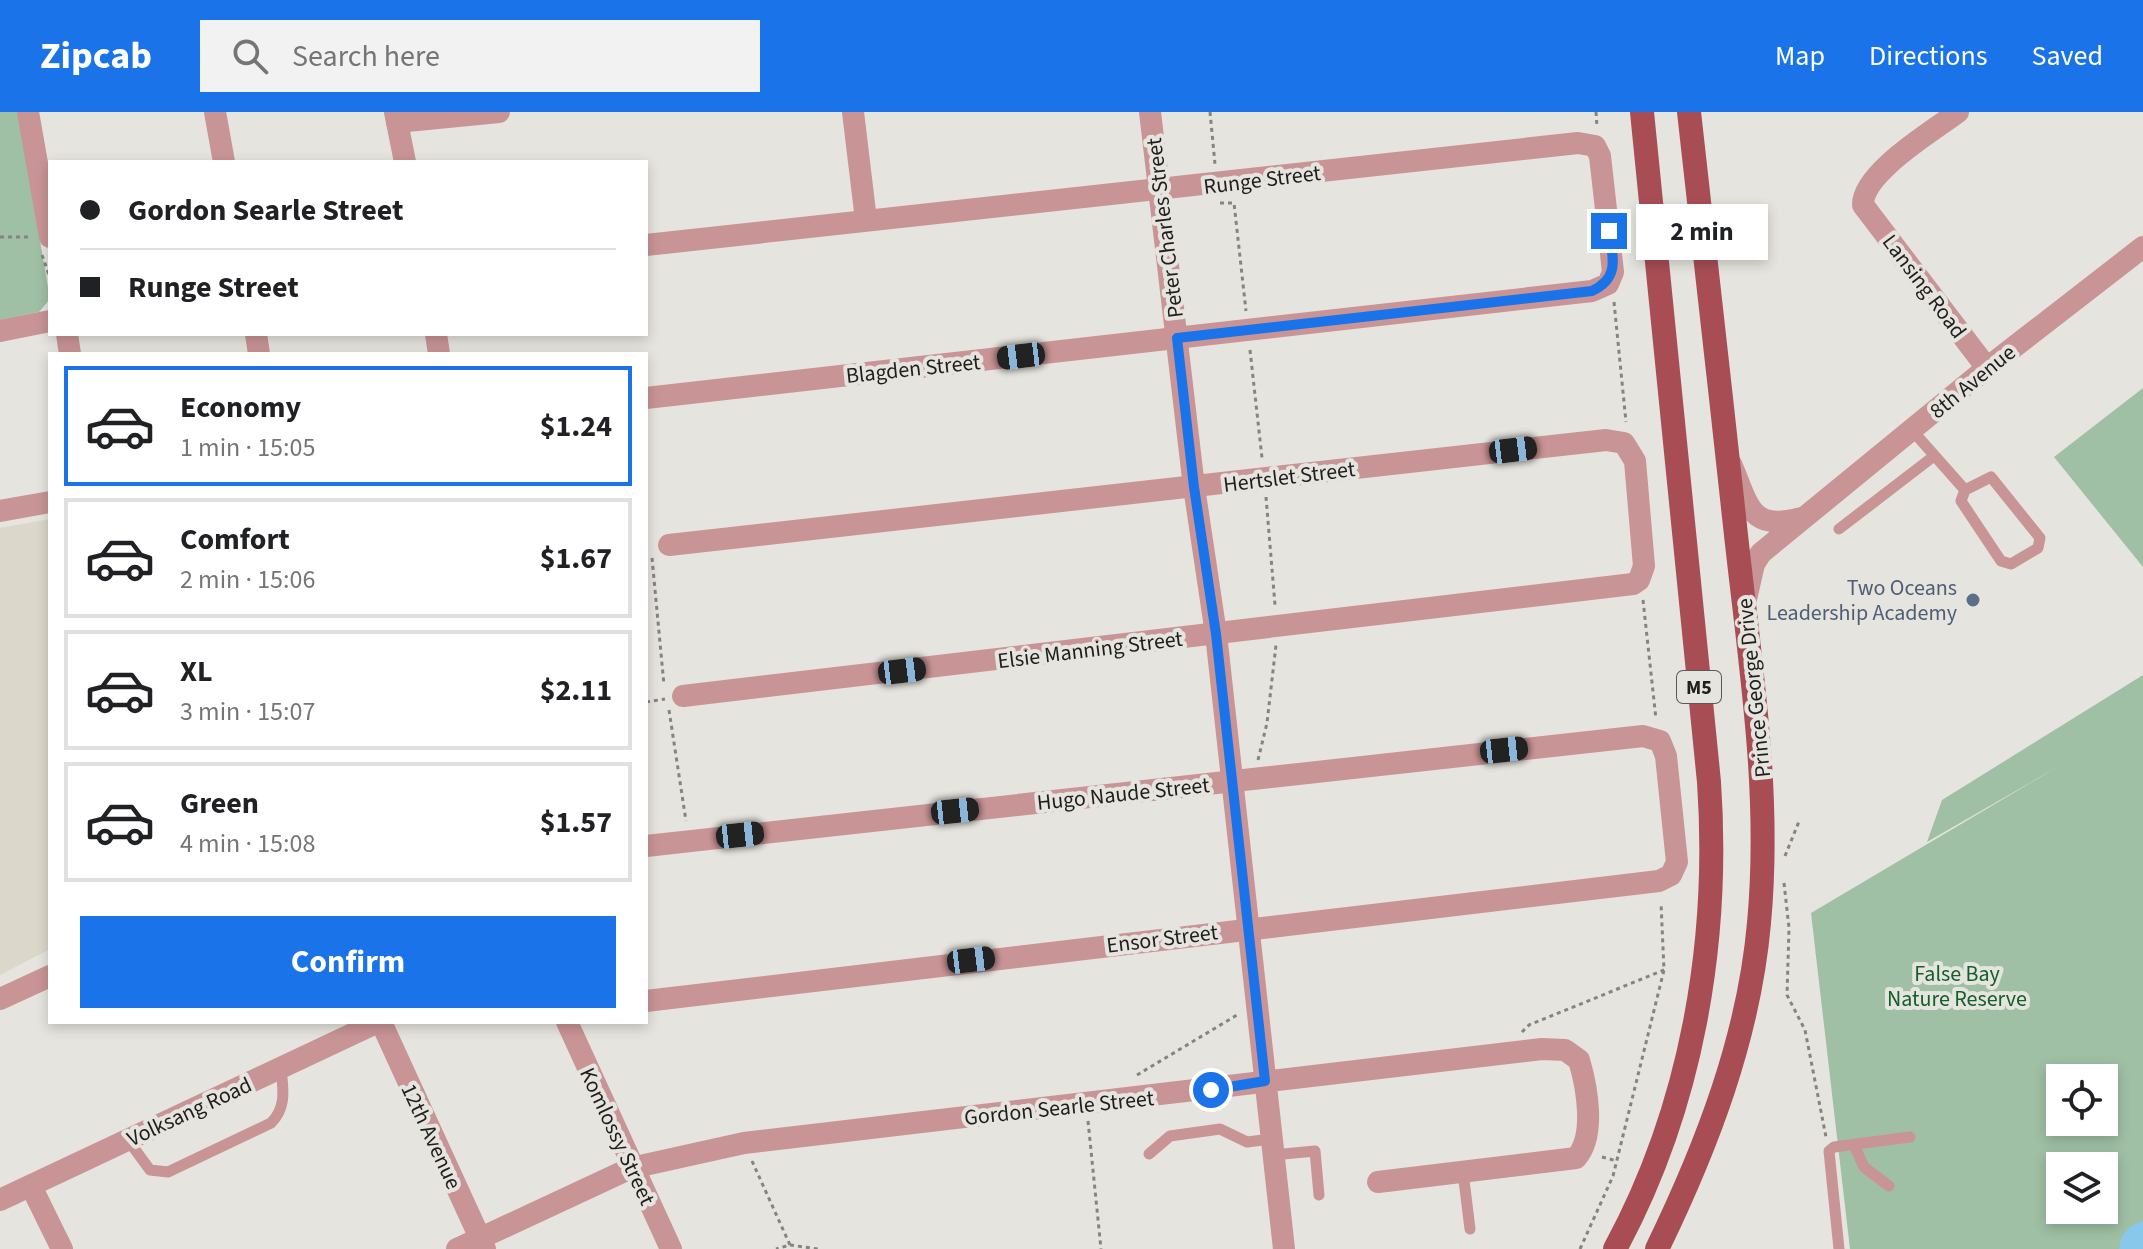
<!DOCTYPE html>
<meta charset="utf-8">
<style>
body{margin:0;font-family:"Source Sans 3",sans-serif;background:#f2f2f2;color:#202124;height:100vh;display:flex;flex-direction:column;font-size:30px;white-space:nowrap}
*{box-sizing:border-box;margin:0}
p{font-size:26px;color:#757577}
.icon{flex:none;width:44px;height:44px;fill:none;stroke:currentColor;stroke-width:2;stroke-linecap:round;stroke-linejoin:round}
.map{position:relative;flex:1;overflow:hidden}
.side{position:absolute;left:48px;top:240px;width:600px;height:672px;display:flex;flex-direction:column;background:#fff;border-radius:0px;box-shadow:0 4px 12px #0003}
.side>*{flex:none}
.banner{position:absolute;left:48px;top:48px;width:600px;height:176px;border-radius:0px;box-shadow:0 4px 12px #0003;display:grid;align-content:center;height:176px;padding:0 32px;background:#fff}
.fabs{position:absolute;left:2046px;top:952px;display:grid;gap:16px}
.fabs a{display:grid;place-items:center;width:72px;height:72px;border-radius:0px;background:#fff;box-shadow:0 4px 12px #0003;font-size:40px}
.end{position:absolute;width:36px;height:36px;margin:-18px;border:10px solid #1a73e8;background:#fff;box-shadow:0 0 0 4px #fff}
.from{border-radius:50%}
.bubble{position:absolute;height:56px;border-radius:0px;background:#fff;box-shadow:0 4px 12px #0003;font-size:26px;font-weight:700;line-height:56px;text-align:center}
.car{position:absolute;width:24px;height:48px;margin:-24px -12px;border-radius:10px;box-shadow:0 0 6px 2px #0007;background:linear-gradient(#222 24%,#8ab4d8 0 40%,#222 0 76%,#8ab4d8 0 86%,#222 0)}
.banner b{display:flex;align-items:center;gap:28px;height:76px;font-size:30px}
.banner b+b{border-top:2px solid #e0e0e0}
.banner i{width:20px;height:20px;background:#202124}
ul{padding:14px 0 0;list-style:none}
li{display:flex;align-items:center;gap:24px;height:120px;margin:0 16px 12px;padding:0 16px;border:4px solid #e0e0e0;border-radius:0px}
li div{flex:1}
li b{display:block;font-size:30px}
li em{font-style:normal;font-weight:700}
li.active{border-color:#1a73e8}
li>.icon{width:72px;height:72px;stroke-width:1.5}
.primary-button{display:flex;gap:16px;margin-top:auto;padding:16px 32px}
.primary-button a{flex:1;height:92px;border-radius:0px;background:#1a73e8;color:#fff;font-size:32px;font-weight:700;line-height:92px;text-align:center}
header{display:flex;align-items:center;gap:48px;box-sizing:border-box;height:112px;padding:0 40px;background:#1a73e8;color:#fff}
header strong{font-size:38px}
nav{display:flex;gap:44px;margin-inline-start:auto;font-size:28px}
.search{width:560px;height:72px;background:#f2f2f2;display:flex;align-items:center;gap:20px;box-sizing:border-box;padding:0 28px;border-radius:0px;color:#757577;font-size:30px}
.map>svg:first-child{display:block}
</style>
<header>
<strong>Zipcab</strong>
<div class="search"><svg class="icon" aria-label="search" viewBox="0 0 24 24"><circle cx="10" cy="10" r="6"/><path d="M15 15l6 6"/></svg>Search here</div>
<nav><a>Map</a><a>Directions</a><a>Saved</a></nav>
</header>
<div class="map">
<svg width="2143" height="1137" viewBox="0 0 2143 1137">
<rect width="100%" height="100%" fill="#e6e4de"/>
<polygon fill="#dbd7ca" points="50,407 50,837 0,863 0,416"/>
<g fill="#9fc0a4" fill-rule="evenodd">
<polygon points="0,0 18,0 50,187 39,200 0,208"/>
<polygon points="2143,276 2143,455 2054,345"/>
<path d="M2143,563V1137H1850L1811,801L2059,654L1927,730L1942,688ZM2060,966H2104V1010H2060ZM2060,1054H2104V1098H2060Z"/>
</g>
<path fill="#88c9eb" d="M2143,1109V1137H2119C2121,1121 2128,1114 2143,1109Z"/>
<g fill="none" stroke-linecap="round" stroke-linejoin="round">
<g stroke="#868480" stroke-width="3" stroke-dasharray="4 4" stroke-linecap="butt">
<polyline points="1210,0 1215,52"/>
<polyline points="1596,0 1597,15"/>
<polyline points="1220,91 1234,91 1246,199"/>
<polyline points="0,125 32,125"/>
<polyline points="42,143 50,166"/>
<polyline points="1614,190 1626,310"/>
<polyline points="1250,238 1262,346"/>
<polyline points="1266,385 1275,493"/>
<polyline points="652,446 664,573"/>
<polyline points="1643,488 1656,607"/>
<polyline points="646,590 665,587"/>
<polyline points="669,598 686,709"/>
<polyline points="1258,648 1267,611 1276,533"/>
<polyline points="1785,744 1800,707"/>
<polyline points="1784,771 1789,816 1787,883 1805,918 1826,1025"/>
<polyline points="1522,920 1529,913 1664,858"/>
<polyline points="1137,963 1237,903"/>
<polyline points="1088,1009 1101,1137"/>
<polyline points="1602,1045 1617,1049"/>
<polyline points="752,1049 790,1133 776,1137"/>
<polyline points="790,1133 818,1137"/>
<polyline points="1580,1137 1613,1064 1664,858 1661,791"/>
</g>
<g stroke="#c99495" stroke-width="11">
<polyline points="1911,317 1965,378"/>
<polygon points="1991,365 2040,426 2038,436 2011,452 2001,449 1961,389 1965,378"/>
<polyline points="1839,417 1934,344"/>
<path d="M128,1028L150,1058L168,1060L271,1011C287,995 283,977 281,956"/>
<polyline points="1854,1033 1864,1055 1889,1074"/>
<polyline points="1149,1042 1170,1024 1220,1017 1247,1030 1271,1027"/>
<polyline points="1273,1043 1315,1039 1319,1083"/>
<polyline points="1463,1060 1470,1117"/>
<polyline points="1839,1137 1829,1039 1834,1035 1910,1025"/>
</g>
<g stroke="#c99495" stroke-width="22">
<polyline points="28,0 50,125"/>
<polyline points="215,0 224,50"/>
<polyline points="395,0 405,50"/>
<polyline points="853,0 866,108"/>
<polyline points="1150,0 1194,375 1216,522 1284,1137"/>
<path d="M1958,0C1933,19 1862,61 1863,93L1987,256"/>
<polyline points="397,10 499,0"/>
<polyline points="646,133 1578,31 1595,34 1600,44 1613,160 1608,172 1592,179 646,286"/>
<polyline points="0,219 50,209"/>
<polyline points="67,222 70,242"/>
<polyline points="256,222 259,242"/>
<polyline points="436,222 439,242"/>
<path d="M1731,352C1749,393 1749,420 1801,406"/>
<polyline points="0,399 50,390"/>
<polyline points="669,433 1606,328 1624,331 1635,349 1644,454 1639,468 1633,472 683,584"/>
<polyline points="1746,487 1754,452 1761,441 1987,256 2143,135"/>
<polyline points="646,734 1643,624 1660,629 1666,644 1677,750 1671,763 1659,769 646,889"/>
<polyline points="0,887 50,864"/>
<polyline points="381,910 485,1137"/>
<polyline points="567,910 671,1137"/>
<polyline points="31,1074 62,1137"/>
<polyline points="0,1088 378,910"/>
<path d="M457,1137L631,1056L744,1031L1542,937L1565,938L1579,948C1587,975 1596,1024 1576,1046L1378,1070"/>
</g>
<g stroke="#a94d55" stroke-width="24">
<path d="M1615,1137C1692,995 1720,830 1709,670L1642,0"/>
<path d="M1657,1137C1707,1034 1749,925 1759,811C1771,683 1751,558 1737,432C1721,288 1706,144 1689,0"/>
</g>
</g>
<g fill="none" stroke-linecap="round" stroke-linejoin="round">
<path stroke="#1a73e8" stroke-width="10" d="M1211,978L1265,969L1216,522L1194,375L1177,226L1592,179C1620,166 1613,146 1609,119"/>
</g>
<circle fill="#5c6f8a" stroke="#e6e4de" stroke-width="3" cx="1973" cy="488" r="8"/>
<g text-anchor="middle" stroke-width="8" stroke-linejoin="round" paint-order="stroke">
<rect fill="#e6e4de" stroke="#5b5956" stroke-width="2" x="1677" y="559" width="44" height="32" rx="6"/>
<g font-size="20" font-weight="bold" fill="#1f1e1c">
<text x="1699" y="582">M5</text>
</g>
<g font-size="22" fill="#1f1e1c" stroke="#e6e4de">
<text transform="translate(1262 67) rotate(-7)" y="8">Runge Street</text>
<text transform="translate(1164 116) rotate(-97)" y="8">Peter Charles Street</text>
<text transform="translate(1925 174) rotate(53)" y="8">Lansing Road</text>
<text transform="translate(913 256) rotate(-6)" y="8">Blagden Street</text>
<text transform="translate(1972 269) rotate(-39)" y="8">8th Avenue</text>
<text transform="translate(1289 364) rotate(-7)" y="8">Hertslet Street</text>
<text transform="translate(1090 537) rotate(-7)" y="8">Elsie Manning Street</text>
<text transform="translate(1753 576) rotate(-96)" y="8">Prince George Drive</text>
<text transform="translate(1123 681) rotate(-6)" y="8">Hugo Naude Street</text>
<text transform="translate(1162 826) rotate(-7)" y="8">Ensor Street</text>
<text transform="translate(1059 995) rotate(-6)" y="8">Gordon Searle Street</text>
<text transform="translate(189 999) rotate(-25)" y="8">Volksang Road</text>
<text transform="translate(432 1024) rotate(65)" y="8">12th Avenue</text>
<text transform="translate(618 1024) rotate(65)" y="8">Komlossy Street</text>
</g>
<g font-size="22" fill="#4e5e75" stroke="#e6e4de" text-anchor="end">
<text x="1957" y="483">Two Oceans<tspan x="1957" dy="25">Leadership Academy</tspan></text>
</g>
<g font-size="22" fill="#115f2a" stroke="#e6e4de">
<text x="1957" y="869">False Bay<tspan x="1957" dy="25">Nature Reserve</tspan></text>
</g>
</g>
</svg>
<div class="fabs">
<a><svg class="icon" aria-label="locate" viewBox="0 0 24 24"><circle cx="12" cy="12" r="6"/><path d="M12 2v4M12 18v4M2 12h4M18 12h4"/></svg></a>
<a><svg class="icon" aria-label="layers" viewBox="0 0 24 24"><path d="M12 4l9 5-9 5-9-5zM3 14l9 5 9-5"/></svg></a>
</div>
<i class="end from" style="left:1211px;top:978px"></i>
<i class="end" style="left:1609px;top:119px"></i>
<div class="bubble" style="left:1636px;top:92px;width:132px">2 min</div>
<i class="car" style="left:1021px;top:244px;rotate:263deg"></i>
<i class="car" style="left:1513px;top:338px;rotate:83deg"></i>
<i class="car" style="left:902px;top:559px;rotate:83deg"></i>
<i class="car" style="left:1504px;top:638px;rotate:84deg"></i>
<i class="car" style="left:955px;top:699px;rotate:84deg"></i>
<i class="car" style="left:740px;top:723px;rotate:84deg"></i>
<i class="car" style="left:971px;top:848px;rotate:83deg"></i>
<div class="banner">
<b><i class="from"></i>Gordon Searle Street</b>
<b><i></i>Runge Street</b>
</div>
<section class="side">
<ul>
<li class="active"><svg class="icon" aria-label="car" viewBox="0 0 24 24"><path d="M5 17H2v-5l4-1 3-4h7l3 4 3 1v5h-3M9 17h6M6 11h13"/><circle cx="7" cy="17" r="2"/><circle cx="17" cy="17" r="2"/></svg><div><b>Economy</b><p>1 min · 15:05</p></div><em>$1.24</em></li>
<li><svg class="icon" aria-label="car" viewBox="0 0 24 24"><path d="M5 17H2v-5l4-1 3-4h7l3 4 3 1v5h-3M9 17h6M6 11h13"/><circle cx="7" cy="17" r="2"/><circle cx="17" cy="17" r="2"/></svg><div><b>Comfort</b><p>2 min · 15:06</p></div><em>$1.67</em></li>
<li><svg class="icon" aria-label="car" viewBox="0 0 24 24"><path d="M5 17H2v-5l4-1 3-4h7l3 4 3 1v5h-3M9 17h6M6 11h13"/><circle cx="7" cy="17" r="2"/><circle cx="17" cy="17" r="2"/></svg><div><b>XL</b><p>3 min · 15:07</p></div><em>$2.11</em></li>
<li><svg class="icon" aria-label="car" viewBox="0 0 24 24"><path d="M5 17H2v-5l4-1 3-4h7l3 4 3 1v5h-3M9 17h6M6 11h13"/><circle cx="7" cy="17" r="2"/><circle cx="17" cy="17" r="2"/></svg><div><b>Green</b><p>4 min · 15:08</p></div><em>$1.57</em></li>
</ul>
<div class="primary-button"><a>Confirm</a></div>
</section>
</div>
